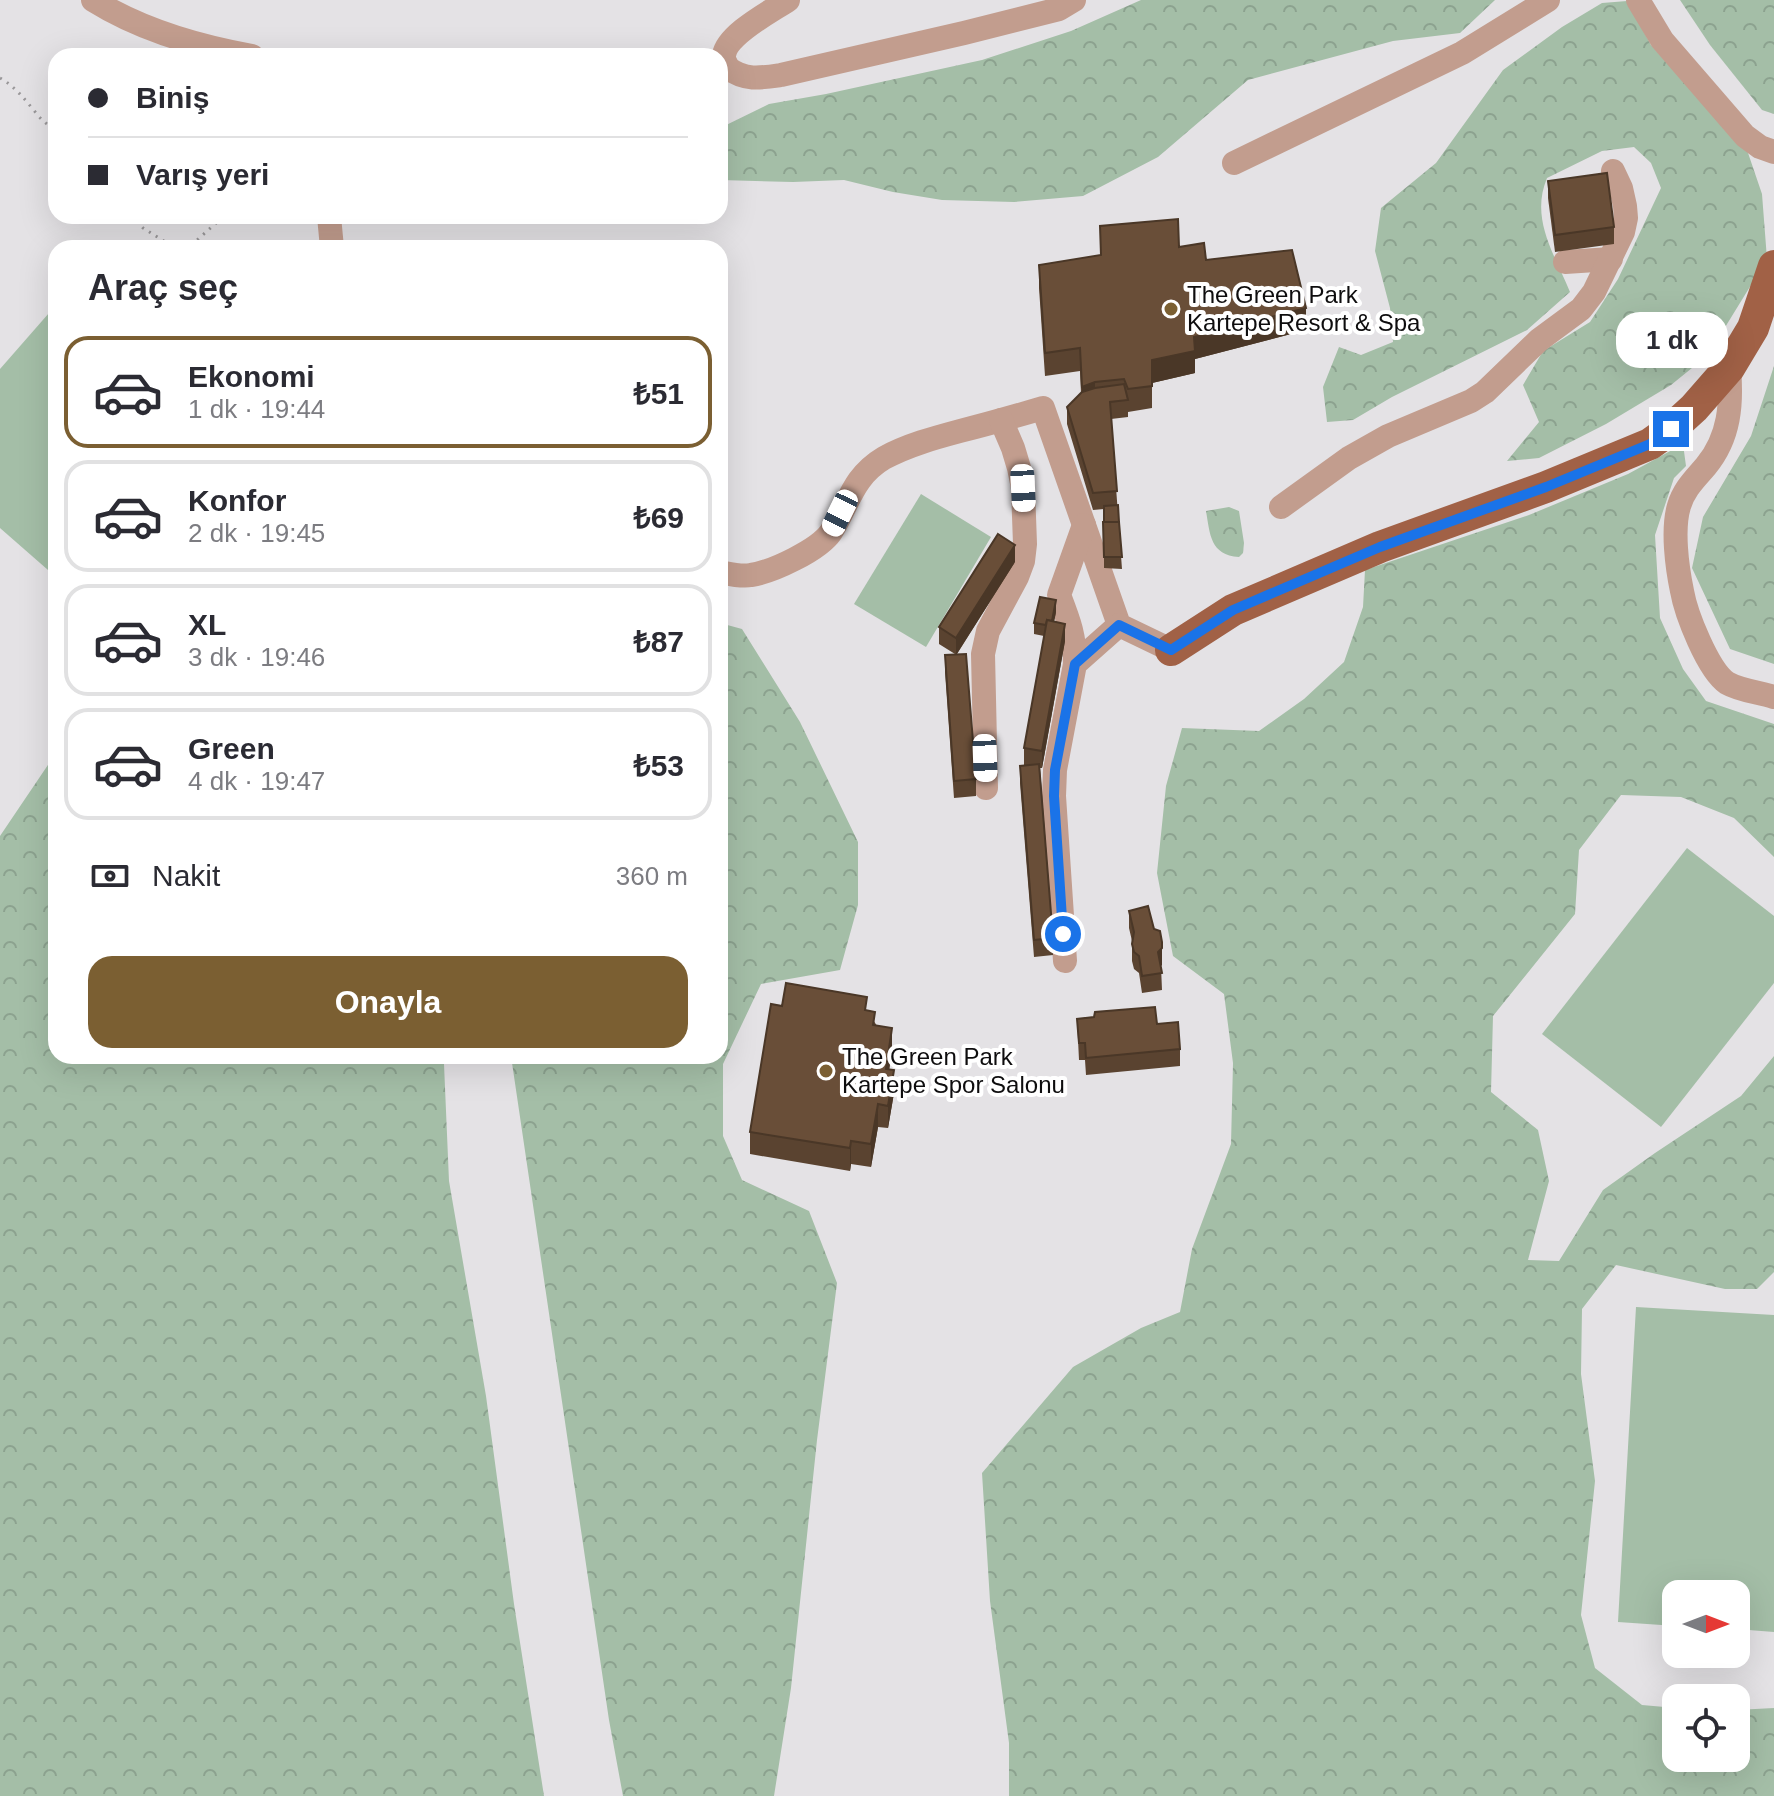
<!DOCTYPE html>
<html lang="tr">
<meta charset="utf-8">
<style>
body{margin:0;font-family:Arial,sans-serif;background:#f7f7f7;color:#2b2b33;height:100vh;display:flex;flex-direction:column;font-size:30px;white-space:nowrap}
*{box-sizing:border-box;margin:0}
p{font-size:26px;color:#7c7c81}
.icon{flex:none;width:44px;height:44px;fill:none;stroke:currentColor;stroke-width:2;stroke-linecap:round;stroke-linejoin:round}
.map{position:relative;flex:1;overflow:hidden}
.details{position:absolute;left:48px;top:240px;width:680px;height:824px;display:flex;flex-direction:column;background:#fff;border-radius:24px;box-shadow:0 8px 32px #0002}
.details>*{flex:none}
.hud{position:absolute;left:48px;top:48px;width:680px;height:176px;border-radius:24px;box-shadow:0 8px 32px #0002;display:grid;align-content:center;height:176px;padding:0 40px;background:#fff}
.needle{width:52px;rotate:90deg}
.fabs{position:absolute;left:1662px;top:1580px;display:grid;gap:16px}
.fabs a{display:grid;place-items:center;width:88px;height:88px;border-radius:16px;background:#fff;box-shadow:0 8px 32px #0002;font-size:40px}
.end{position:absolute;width:36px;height:36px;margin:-18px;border:10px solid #1a73e8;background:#fff;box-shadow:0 0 0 4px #fff}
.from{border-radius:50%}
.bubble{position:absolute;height:56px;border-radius:24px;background:#fff;box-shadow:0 8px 32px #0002;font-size:26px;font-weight:800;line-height:56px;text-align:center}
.car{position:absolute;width:24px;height:48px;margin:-24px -12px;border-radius:10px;box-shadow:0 0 6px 2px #0007;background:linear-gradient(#fff 24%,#345 0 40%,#fff 0 76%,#345 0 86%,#fff 0)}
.hud b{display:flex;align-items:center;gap:28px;height:76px;font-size:30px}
.hud b+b{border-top:2px solid #e1e1e2}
.hud i{width:20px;height:20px;background:#2b2b33}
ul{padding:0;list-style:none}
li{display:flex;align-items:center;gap:24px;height:112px;margin:0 16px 12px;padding:0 24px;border:4px solid #e1e1e2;border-radius:24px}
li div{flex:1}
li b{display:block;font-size:30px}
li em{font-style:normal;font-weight:800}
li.current{border-color:#7b5f32}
li>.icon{width:72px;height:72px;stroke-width:1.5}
h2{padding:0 40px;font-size:36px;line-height:96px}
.pay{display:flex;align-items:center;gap:20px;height:88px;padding:0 40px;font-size:30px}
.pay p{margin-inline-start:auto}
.primary-button{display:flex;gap:16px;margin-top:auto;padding:16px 40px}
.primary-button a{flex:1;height:92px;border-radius:24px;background:#7b5f32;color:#fff;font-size:32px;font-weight:800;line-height:92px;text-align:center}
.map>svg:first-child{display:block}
</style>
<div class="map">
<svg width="1774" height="1796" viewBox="0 0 1774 1796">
<defs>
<pattern id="forest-crowns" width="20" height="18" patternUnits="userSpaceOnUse" patternTransform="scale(2)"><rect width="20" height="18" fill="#a4bea7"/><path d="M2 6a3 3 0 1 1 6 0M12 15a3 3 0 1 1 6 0" fill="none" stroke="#8ca28f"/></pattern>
</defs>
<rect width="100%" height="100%" fill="#e4e2e5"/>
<g fill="url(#forest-crowns)">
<polygon points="1141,0 1495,0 1460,33 1393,41 1248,80 1158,157 1083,196 1014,202 942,200 893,192 844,180 793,182 720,180 720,128 769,104 826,94 982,60 1071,31"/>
<polygon points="1680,0 1774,0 1774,114 1762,110 1710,45"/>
<path d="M1627,1L1651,45L1746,147L1762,194L1767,259L1708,355L1671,385L1606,424L1539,458L1507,461L1539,422L1523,385L1543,351L1590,322L1618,279L1661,188L1651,163L1634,147L1602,151L1547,178C1530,219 1554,253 1570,292L1527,330L1392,397L1353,420L1327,422L1323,387L1339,347L1361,355L1393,342L1390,308L1375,251L1381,208L1436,163L1503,70L1562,27L1602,3Z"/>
<polygon points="1774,366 1774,664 1730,649 1692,568 1703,517 1751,436"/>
<polygon points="1683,444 1686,466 1674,478 1655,535 1660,618 1683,669 1706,701 1774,724 1774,857 1734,818 1681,797 1621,795 1579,850 1575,914 1493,1016 1491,1092 1538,1130 1549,1181 1528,1260 1559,1261 1603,1190 1655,1153 1741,1096 1774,1056 1774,1272 1757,1289 1725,1289 1616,1265 1582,1309 1581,1374 1595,1481 1581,1615 1595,1668 1642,1705 1676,1708 1676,1758 1736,1758 1736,1710 1774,1708 1774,1796 1009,1796 1009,1743 990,1601 982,1473 1073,1367 1141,1328 1180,1312 1192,1249 1231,1144 1233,1063 1224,994 1173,956 1157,873 1166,786 1182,728 1259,731 1304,699 1344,662 1363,607 1365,570 1529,515 1628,474"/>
<path d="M1229,507L1239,511L1244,543L1243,553L1239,557C1210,555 1210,534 1206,511Z"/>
<polygon points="720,623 742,629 800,722 858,842 858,905 840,970 761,984 723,1064 723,1136 742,1180 809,1211 837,1283 817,1440 791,1688 774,1796 623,1796 609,1720 511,1056 720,1056"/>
<polygon points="56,753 56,1056 440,1056 444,1064 449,1181 486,1396 514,1604 544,1796 0,1796 0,836"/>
</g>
<g fill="#a4bea7">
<polygon points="56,305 56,577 0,528 0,369"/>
<polygon points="921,494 991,537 926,647 854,604"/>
<polygon points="1687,848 1774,916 1774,983 1661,1127 1542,1034"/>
<polygon points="1636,1307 1774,1315 1774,1632 1736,1629 1736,1594 1676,1594 1676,1626 1618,1622"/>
</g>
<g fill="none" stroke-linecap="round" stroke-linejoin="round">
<g stroke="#999799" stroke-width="3" stroke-dasharray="2 6" stroke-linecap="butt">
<path d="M0,78C16,87 25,100 37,114C42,121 50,126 56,132"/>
<polyline points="131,216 143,228 175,248 188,248 224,216"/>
</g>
<g stroke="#c29d8e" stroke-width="24">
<path d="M93,0C141,30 196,46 252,56"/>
<path d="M788,0C772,11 727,34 724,55C723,60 726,63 728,68C745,81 761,78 781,75L964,33L1059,9L1074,0"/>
<polyline points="1638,0 1662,40 1745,136 1760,147 1774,152"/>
<polyline points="1234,163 1462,53 1548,0"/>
<polyline points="329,216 332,248"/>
<polyline points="1565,262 1611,259"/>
<path d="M1729,368C1732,403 1730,437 1706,466C1695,479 1684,489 1679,506C1672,529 1677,567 1682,591C1686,614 1708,670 1727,683C1741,691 1759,692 1774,697"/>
<polyline points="1281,507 1349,458 1388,436 1471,401 1485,392 1539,340 1581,309 1594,292 1623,232 1626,218 1625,206 1621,188 1613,171"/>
<path d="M720,572C730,574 741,577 751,575C772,572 819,550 831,532C849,504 852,477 884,458C908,445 934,438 960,431C988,424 1016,416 1043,408L1119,625L1171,650"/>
<path d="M1075,664C1075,636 1069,621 1059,595L1084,525"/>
<polyline points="986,788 983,654 988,631 1017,577 1023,561 1025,544 1023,488 1019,468 1013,448 1001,420"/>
<polyline points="1065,961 1054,796 1055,770 1075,664 1119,625"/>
</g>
<polyline stroke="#a16146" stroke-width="32" points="1171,650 1233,610 1380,547 1546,487 1650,444 1671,429 1694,408 1729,368 1753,328 1774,266"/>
</g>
<g fill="#5a4330">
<polygon points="1548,181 1614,227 1614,244 1555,252 1548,198"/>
<polygon points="1100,226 1179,247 1206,260 1306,330 1195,359 1195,373 1152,383 1152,408 1128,412 1128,417 1111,419 1122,569 1104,568 1104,509 1093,510 1067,424 1067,407 1081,393 1080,371 1045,376 1039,288 1039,265 1100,255"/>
<polygon points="1015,562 957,654 976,779 976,796 954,798 945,672 945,655 955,654 939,644 939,627"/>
<polygon points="1056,612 1054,621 1065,641 1042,768 1040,768 1053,938 1053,955 1034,957 1020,783 1020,766 1028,765 1024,765 1024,748 1044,636 1034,634 1034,623"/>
<polygon points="1129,911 1162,959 1161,966 1162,990 1142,993 1139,973 1134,969 1132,961 1132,941 1129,928"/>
<polygon points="782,1006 867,1010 892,1050 889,1070 894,1093 888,1128 878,1127 871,1167 851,1164 850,1171 750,1154 750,1132"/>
<polygon points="1077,1019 1157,1024 1180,1049 1180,1066 1086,1075 1085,1060 1079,1060"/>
</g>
<g fill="#4a3727">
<polygon points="1306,308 1306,330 1195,359 1195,373 1152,383 1152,360 1194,337"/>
<polygon points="1095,382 1095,405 1082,409 1082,387"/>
<polygon points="1015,545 1015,562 956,655 956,638"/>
<polygon points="1056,600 1056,612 1051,638 1051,626"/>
<polygon points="1065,624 1065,641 1042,768 1042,751"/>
<polygon points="1162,942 1162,965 1158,969 1158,952"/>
<polygon points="892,1028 892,1050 886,1092 886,1069"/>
<polygon points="894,1070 894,1093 888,1128 888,1106"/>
<polygon points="878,1104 878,1127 871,1167 871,1144"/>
<polygon points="851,1141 851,1164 850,1171 850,1148"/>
</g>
<g fill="#694e38" stroke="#4a3727" stroke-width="2">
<polygon points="1607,173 1614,227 1555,235 1548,181"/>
<polygon points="1178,219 1179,247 1204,243 1206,260 1292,250 1306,308 1194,337 1195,351 1152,360 1152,386 1128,389 1124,379 1095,382 1082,387 1080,348 1045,353 1039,265 1101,255 1100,226"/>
<polygon points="1124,384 1128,400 1110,402 1117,491 1093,493 1067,407 1082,392 1095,388"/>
<polygon points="1118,505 1119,522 1104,522 1104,506"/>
<polygon points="1103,522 1119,522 1122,557 1104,557"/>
<polygon points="998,534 1015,545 956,638 939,627"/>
<polygon points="1040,597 1056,600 1052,621 1047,620 1046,625 1034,623"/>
<polygon points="1047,620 1065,624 1042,751 1024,748"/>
<polygon points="966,654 976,779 954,781 945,655"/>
<polygon points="1039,764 1053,938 1034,940 1020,766"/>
<polygon points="1148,906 1154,929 1160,931 1162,942 1162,948 1158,952 1162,973 1142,976 1139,956 1134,952 1132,944 1134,932 1129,911"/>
<polygon points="786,983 867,997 865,1010 875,1012 873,1025 892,1028 886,1069 894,1070 888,1106 878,1104 871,1144 851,1141 850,1148 750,1132 771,1004 782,1006"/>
<polygon points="1155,1007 1157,1024 1178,1022 1180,1049 1086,1058 1085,1043 1079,1043 1077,1019 1094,1017 1095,1012"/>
</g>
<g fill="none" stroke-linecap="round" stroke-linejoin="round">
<polyline stroke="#1a73e8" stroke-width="10" points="1063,934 1054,796 1055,770 1075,664 1119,625 1171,650 1233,610 1380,547 1546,487 1650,444 1671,429"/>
</g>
<g fill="#7b5f32" stroke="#fff" stroke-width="3">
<circle cx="1171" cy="309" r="8"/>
<circle cx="826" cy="1071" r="8"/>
</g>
<g text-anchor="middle" stroke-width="8" stroke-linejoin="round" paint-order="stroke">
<g font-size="24" fill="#0e0d0e" stroke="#fff" text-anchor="start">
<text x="1187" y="303">The Green Park<tspan x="1187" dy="28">Kartepe Resort &amp; Spa</tspan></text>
<text x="842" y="1065">The Green Park<tspan x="842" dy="28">Kartepe Spor Salonu</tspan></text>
</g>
</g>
</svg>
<div class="fabs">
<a><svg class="needle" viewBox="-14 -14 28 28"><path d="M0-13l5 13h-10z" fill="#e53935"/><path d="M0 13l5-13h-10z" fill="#7c7c81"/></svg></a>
<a><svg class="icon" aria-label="locate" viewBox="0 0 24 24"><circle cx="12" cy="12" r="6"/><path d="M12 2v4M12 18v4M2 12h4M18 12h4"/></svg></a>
</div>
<i class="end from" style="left:1063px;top:934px"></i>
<i class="end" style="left:1671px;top:429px"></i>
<div class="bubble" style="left:1616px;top:312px;width:112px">1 dk</div>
<i class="car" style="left:1023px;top:488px;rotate:177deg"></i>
<i class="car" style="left:840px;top:513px;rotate:206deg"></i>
<i class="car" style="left:985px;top:758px;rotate:178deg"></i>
<div class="hud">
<b><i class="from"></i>Biniş</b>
<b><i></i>Varış yeri</b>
</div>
<section class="details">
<h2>Araç seç</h2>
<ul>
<li class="current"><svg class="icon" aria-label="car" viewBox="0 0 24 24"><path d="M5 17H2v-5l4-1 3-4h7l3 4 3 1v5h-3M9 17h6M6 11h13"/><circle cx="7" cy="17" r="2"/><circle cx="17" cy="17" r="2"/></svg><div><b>Ekonomi</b><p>1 dk · 19:44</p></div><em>₺51</em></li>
<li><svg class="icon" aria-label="car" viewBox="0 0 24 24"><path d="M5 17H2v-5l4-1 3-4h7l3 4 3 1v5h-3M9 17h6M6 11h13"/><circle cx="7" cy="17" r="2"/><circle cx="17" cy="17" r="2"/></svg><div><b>Konfor</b><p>2 dk · 19:45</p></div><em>₺69</em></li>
<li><svg class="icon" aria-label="car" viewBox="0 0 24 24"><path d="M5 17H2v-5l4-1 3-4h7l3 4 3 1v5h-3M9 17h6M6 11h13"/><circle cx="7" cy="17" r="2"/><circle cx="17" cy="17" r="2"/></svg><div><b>XL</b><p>3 dk · 19:46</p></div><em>₺87</em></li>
<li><svg class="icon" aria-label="car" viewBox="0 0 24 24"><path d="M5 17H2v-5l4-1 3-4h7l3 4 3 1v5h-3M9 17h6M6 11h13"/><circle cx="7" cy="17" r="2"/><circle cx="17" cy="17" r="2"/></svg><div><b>Green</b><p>4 dk · 19:47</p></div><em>₺53</em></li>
</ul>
<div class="pay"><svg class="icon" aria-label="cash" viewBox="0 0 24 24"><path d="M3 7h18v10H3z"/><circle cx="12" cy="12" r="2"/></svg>Nakit<p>360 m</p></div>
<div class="primary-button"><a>Onayla</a></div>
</section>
</div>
